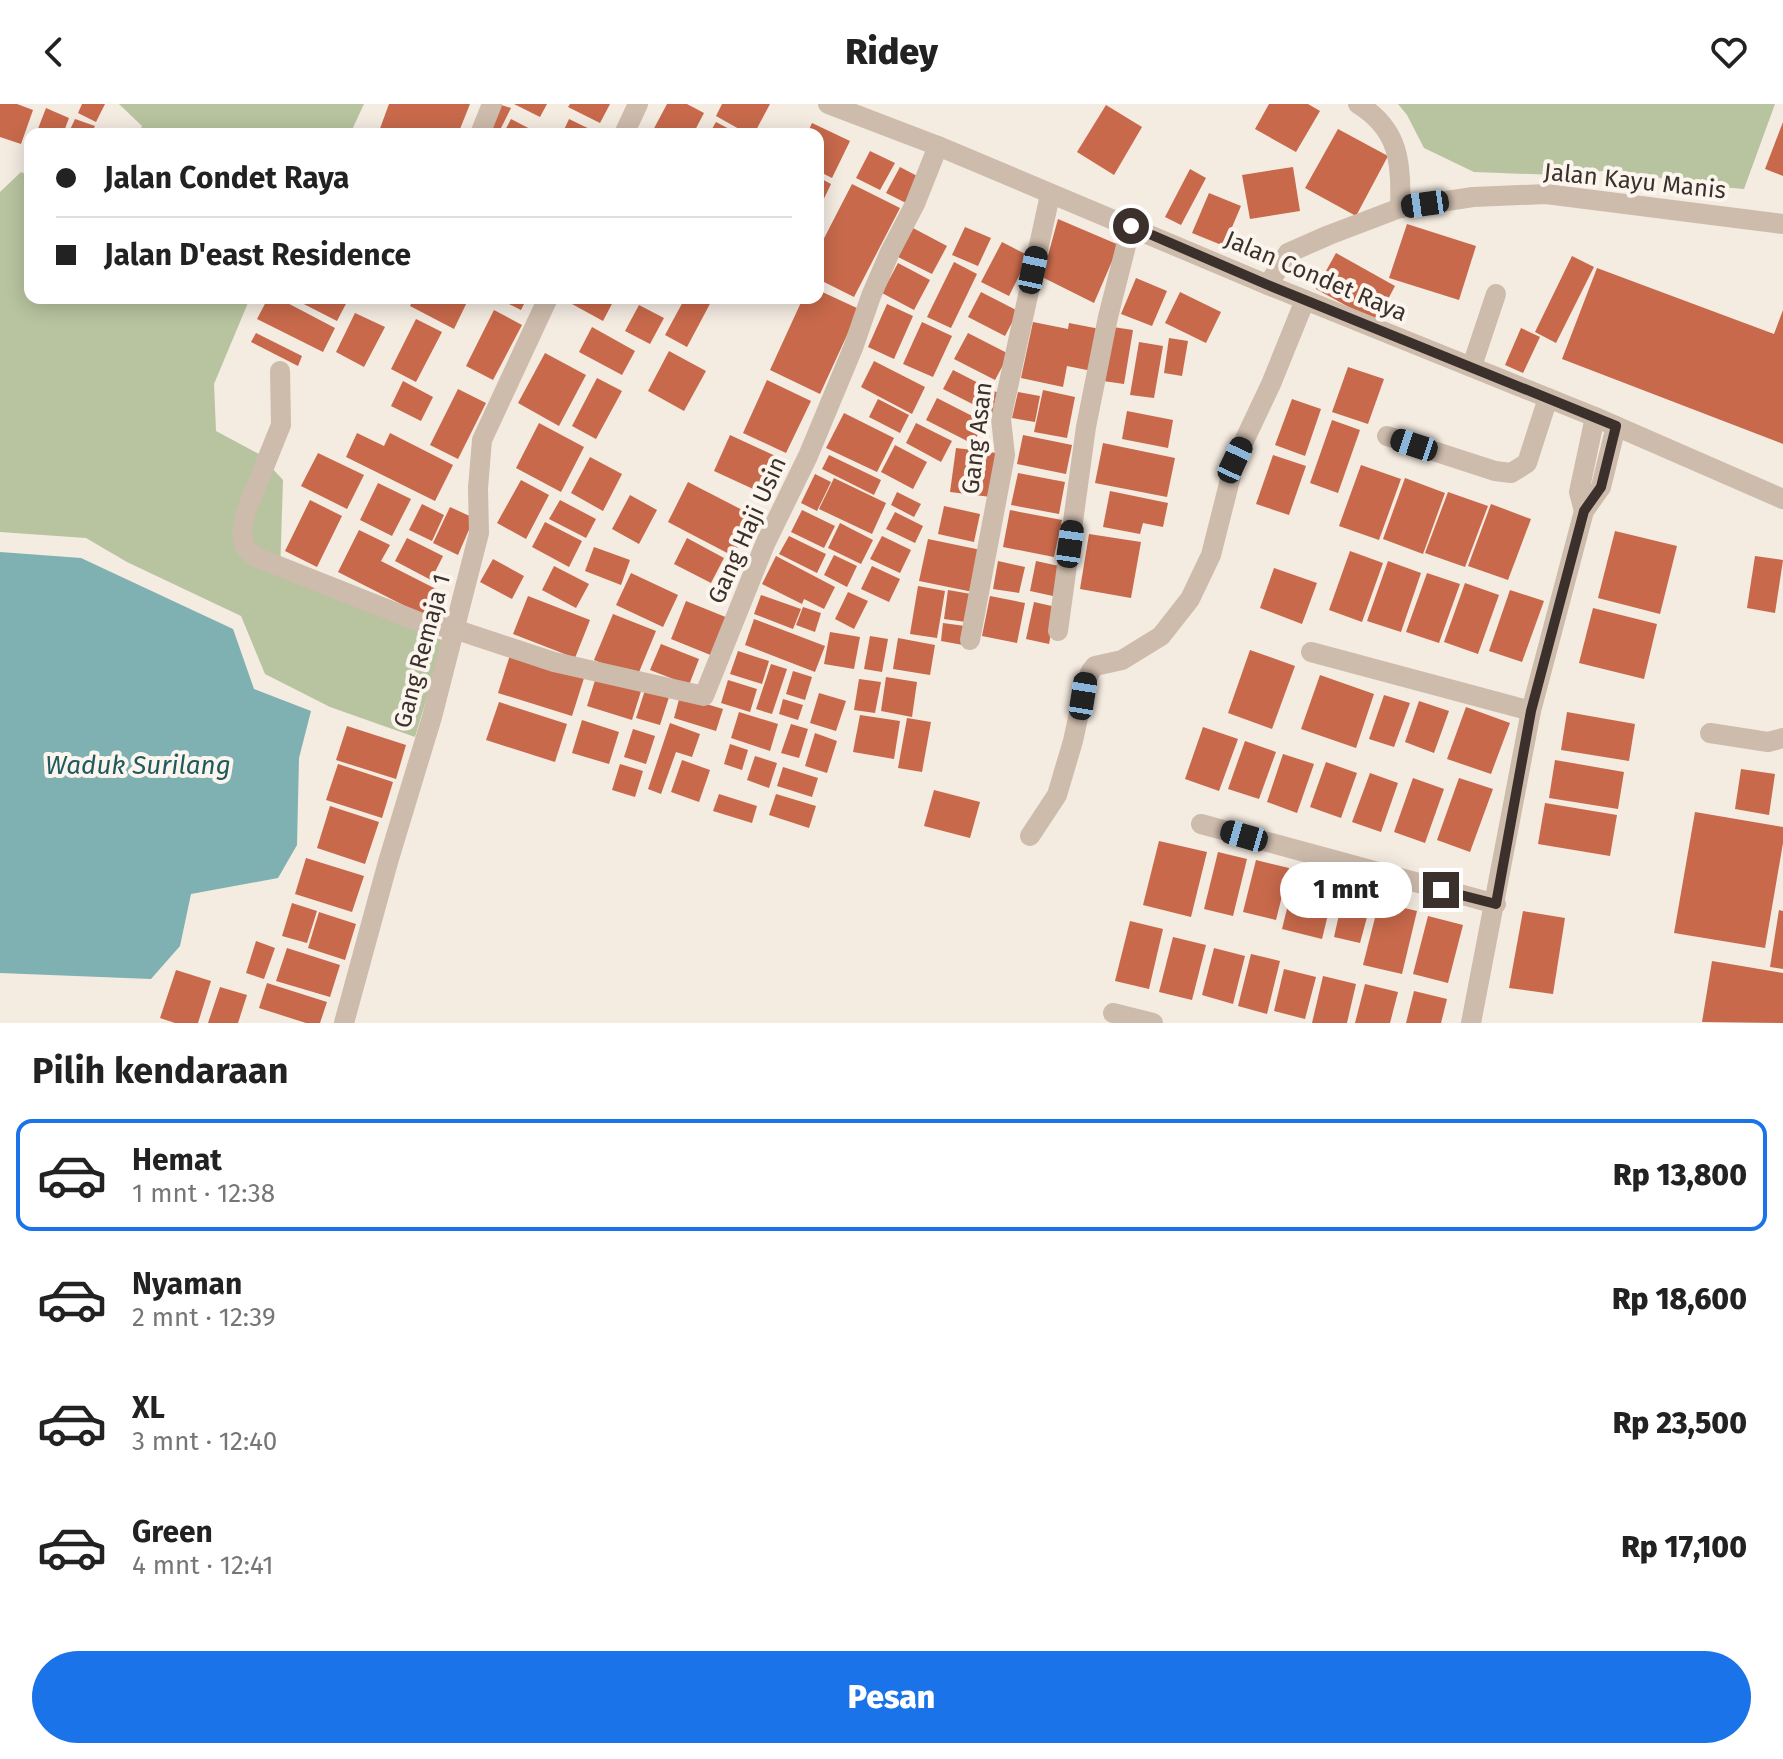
<!DOCTYPE html>
<html lang="id">
<meta charset="utf-8">
<style>
body{margin:0;font-family:"Fira Sans",sans-serif;background:#f6f6f6;color:#222;height:100vh;display:flex;flex-direction:column;font-size:30px;white-space:nowrap}
*{box-sizing:border-box;margin:0}
p{font-size:26px;color:#767676}
.icon{flex:none;width:44px;height:44px;fill:none;stroke:currentColor;stroke-width:2;stroke-linecap:round;stroke-linejoin:round}
.map{position:relative;height:919px;overflow:hidden}
.sheet{display:flex;flex-direction:column;background:#fff;flex:1}
.sheet>*{flex:none}
.guide{position:absolute;left:24px;top:24px;width:800px;height:176px;border-radius:16px;box-shadow:0 4px 20px #0003;display:grid;align-content:center;height:176px;padding:0 32px;background:#fff}
.end{position:absolute;width:36px;height:36px;margin:-18px;border:10px solid #3b302b;background:#fff;box-shadow:0 0 0 4px #fff}
.from{border-radius:50%}
.bubble{position:absolute;height:56px;border-radius:28px;background:#fff;box-shadow:0 4px 20px #0003;font-size:26px;font-weight:800;line-height:56px;text-align:center}
.car{position:absolute;width:24px;height:48px;margin:-24px -12px;border-radius:10px;box-shadow:0 0 6px 2px #0007;background:linear-gradient(#222 24%,#8ab4d8 0 40%,#222 0 76%,#8ab4d8 0 86%,#222 0)}
.guide b{display:flex;align-items:center;gap:28px;height:76px;font-size:30px}
.guide b+b{border-top:2px solid #e0e0e0}
.guide i{width:20px;height:20px;background:#222}
ul{padding:0;list-style:none}
li{display:flex;align-items:center;gap:24px;height:112px;margin:0 16px 12px;padding:0 16px;border:4px solid transparent;border-radius:16px}
li div{flex:1}
li b{display:block;font-size:30px}
li em{font-style:normal;font-weight:800}
li.active{border-color:#1a73e8}
li>.icon{width:72px;height:72px;stroke-width:1.5}
h2{padding:0 32px;font-size:36px;line-height:96px}
.button{display:flex;gap:16px;margin-top:auto;padding:16px 32px}
.button a{flex:1;height:92px;border-radius:48px;background:#1a73e8;color:#fff;font-size:32px;font-weight:800;line-height:92px;text-align:center}
header{display:flex;justify-content:space-between;align-items:center;height:104px;padding:0 32px;background:#fff;font-size:36px;font-weight:800}
.map>svg:first-child{display:block}
</style>
<header><svg class="icon" aria-label="back" viewBox="0 0 24 24"><path d="M15 5l-7 7 7 7"/></svg>Ridey<svg class="icon" aria-label="heart" viewBox="0 0 24 24"><path d="M12 20l-8-8c-3-5 5-10 8-4 3-6 11-1 8 4z"/></svg></header>
<div class="map">
<svg width="1783" height="919" viewBox="0 0 1783 919">
<rect width="100%" height="100%" fill="#f4ebe1"/>
<g fill="#b8c4a0">
<polygon points="119,0 364,0 350,30 139,30 142,22"/>
<polygon points="1398,0 1775,0 1744,85 1699,81 1615,66 1557,71 1474,68 1424,44 1407,11"/>
<polygon points="21,68 30,72 30,194 250,194 214,280 216,327 259,350 283,376 280,470 444,537 415,633 330,603 265,570 241,512 127,458 86,434 0,428 0,88"/>
</g>
<polygon fill="#7fb0b2" points="0,448 81,454 233,525 254,585 311,607 299,654 297,741 278,774 191,790 180,842 151,875 0,869"/>
<g fill="#c8694b">
<polygon points="0,0 17,0 33,6 21,40 0,33"/>
<polygon points="82,0 105,0 96,18 78,9"/>
<polygon points="389,0 470,0 458,30 378,30"/>
<polygon points="498,0 511,4 498,30 490,30"/>
<polygon points="514,0 547,0 540,13"/>
<polygon points="570,0 610,0 600,19 568,3"/>
<polygon points="667,0 687,0 704,9 693,30 651,30"/>
<polygon points="722,0 770,0 754,30 748,30 716,12"/>
<polygon points="1269,0 1308,0 1320,7 1296,48 1255,25"/>
<polygon points="1106,1 1142,23 1114,71 1077,48"/>
<polygon points="46,4 69,14 63,30 36,30"/>
<polygon points="75,15 95,22 91,30 68,30"/>
<polygon points="511,15 536,28 535,30 503,30"/>
<polygon points="569,15 600,30 562,30"/>
<polygon points="716,18 739,30 709,30"/>
<polygon points="1783,18 1783,72 1765,65"/>
<polygon points="812,19 850,37 832,74 818,67 818,30 807,30"/>
<polygon points="1338,25 1388,52 1356,112 1305,84"/>
<polygon points="870,47 895,59 880,86 856,74"/>
<polygon points="900,63 919,73 906,99 886,89"/>
<polygon points="1293,63 1300,107 1250,115 1242,71"/>
<polygon points="1190,65 1206,74 1181,121 1165,113"/>
<polygon points="818,73 831,80 818,107"/>
<polygon points="852,80 900,104 854,193 818,175 818,146"/>
<polygon points="1209,89 1241,102 1224,142 1192,129"/>
<polygon points="1058,115 1119,141 1094,199 1042,173"/>
<polygon points="1407,120 1476,142 1459,196 1389,174"/>
<polygon points="965,123 991,134 978,162 952,151"/>
<polygon points="913,124 947,142 932,170 898,153"/>
<polygon points="1002,138 1029,152 1009,192 981,178"/>
<polygon points="1336,149 1395,182 1376,218 1316,185"/>
<polygon points="1572,152 1594,163 1556,239 1535,228"/>
<polygon points="954,158 977,170 951,224 927,213"/>
<polygon points="898,159 930,176 914,206 882,189"/>
<polygon points="1597,164 1774,230 1783,206 1783,340 1562,255"/>
<polygon points="1136,174 1167,187 1152,222 1121,210"/>
<polygon points="818,186 859,205 820,290 770,266 803,194 818,194"/>
<polygon points="981,188 1018,207 1005,232 968,213"/>
<polygon points="1180,188 1221,208 1206,239 1165,219"/>
<polygon points="268,194 278,194 335,224 323,248 257,215"/>
<polygon points="292,194 349,194 337,217"/>
<polygon points="414,194 469,194 454,225 410,202"/>
<polygon points="497,194 527,194 521,206"/>
<polygon points="561,194 615,194 603,217"/>
<polygon points="685,194 712,196 687,243 665,231"/>
<polygon points="887,200 913,212 894,255 868,243"/>
<polygon points="639,201 664,214 650,240 625,227"/>
<polygon points="494,206 522,221 493,276 466,262"/>
<polygon points="355,209 385,223 364,263 336,248"/>
<polygon points="416,215 442,228 416,278 391,265"/>
<polygon points="922,218 952,232 933,273 903,260"/>
<polygon points="1033,218 1068,225 1069,219 1100,225 1092,267 1067,262 1063,283 1021,274"/>
<polygon points="592,223 635,247 622,271 579,248"/>
<polygon points="1113,223 1133,226 1124,280 1103,277"/>
<polygon points="1521,224 1540,233 1523,269 1505,261"/>
<polygon points="256,229 302,252 298,262 251,238"/>
<polygon points="968,229 1009,250 995,276 954,255"/>
<polygon points="1169,234 1188,237 1182,272 1164,269"/>
<polygon points="1139,238 1163,242 1154,294 1130,291"/>
<polygon points="669,247 706,267 684,307 648,287"/>
<polygon points="545,249 586,271 559,322 518,299"/>
<polygon points="874,257 925,283 912,310 861,283"/>
<polygon points="1348,263 1384,275 1368,320 1332,308"/>
<polygon points="953,266 1002,291 992,310 943,285"/>
<polygon points="597,274 622,287 596,335 572,322"/>
<polygon points="767,276 811,297 786,349 743,329"/>
<polygon points="403,277 433,293 421,317 391,302"/>
<polygon points="458,285 486,299 458,355 430,341"/>
<polygon points="1043,286 1075,293 1067,334 1034,328"/>
<polygon points="1018,288 1040,292 1035,318 1012,314"/>
<polygon points="937,294 984,318 973,340 926,316"/>
<polygon points="878,295 909,311 900,329 869,313"/>
<polygon points="1292,295 1321,305 1305,352 1275,341"/>
<polygon points="1127,307 1173,316 1168,344 1122,335"/>
<polygon points="844,309 894,334 877,368 826,344"/>
<polygon points="1332,316 1360,326 1338,389 1310,379"/>
<polygon points="539,319 584,343 561,388 516,364"/>
<polygon points="916,319 952,337 941,358 906,339"/>
<polygon points="357,329 384,342 390,329 453,361 435,397 346,353"/>
<polygon points="730,331 782,355 766,391 714,367"/>
<polygon points="1023,331 1072,341 1066,370 1017,360"/>
<polygon points="1103,339 1175,354 1167,393 1095,379"/>
<polygon points="895,341 927,358 913,385 881,368"/>
<polygon points="956,344 997,349 991,393 950,388"/>
<polygon points="318,349 364,371 347,405 301,382"/>
<polygon points="829,351 881,376 874,391 822,365"/>
<polygon points="1273,351 1306,362 1289,411 1256,400"/>
<polygon points="590,353 622,370 603,407 571,389"/>
<polygon points="1361,361 1401,375 1379,436 1339,422"/>
<polygon points="1018,369 1065,378 1059,410 1011,401"/>
<polygon points="815,370 831,378 817,407 801,399"/>
<polygon points="834,374 886,399 872,430 819,405"/>
<polygon points="1405,374 1445,389 1423,450 1383,435"/>
<polygon points="521,376 549,391 526,435 497,419"/>
<polygon points="688,378 754,412 733,452 668,418"/>
<polygon points="378,379 411,395 392,432 360,416"/>
<polygon points="1110,387 1168,399 1163,423 1143,419 1140,430 1103,423"/>
<polygon points="897,388 921,400 914,413 891,401"/>
<polygon points="1448,388 1488,402 1465,463 1425,449"/>
<polygon points="630,391 657,406 639,440 612,425"/>
<polygon points="310,396 342,412 317,463 285,447"/>
<polygon points="560,396 596,415 586,434 549,415"/>
<polygon points="422,400 444,411 432,437 409,426"/>
<polygon points="1491,400 1531,415 1508,476 1468,462"/>
<polygon points="944,402 980,410 974,438 938,430"/>
<polygon points="450,403 474,414 458,451 433,439"/>
<polygon points="802,406 835,422 824,444 791,428"/>
<polygon points="1010,406 1062,416 1054,453 1003,443"/>
<polygon points="895,408 923,422 915,439 886,425"/>
<polygon points="545,418 582,437 569,463 532,443"/>
<polygon points="840,419 873,436 861,460 828,444"/>
<polygon points="359,426 390,441 381,457 436,485 423,511 338,468"/>
<polygon points="1615,427 1677,442 1660,510 1598,494"/>
<polygon points="1089,430 1141,438 1131,494 1080,485"/>
<polygon points="789,432 826,450 817,469 779,450"/>
<polygon points="882,432 911,446 900,469 870,455"/>
<polygon points="407,434 443,452 431,476 395,457"/>
<polygon points="687,434 724,454 711,479 674,460"/>
<polygon points="928,435 981,446 973,488 919,477"/>
<polygon points="594,443 630,456 621,481 585,467"/>
<polygon points="1350,447 1383,459 1362,518 1329,506"/>
<polygon points="834,451 857,462 847,483 824,471"/>
<polygon points="776,452 835,483 824,505 804,495 802,500 762,480"/>
<polygon points="1755,452 1783,456 1775,509 1747,504"/>
<polygon points="493,455 524,472 512,495 480,478"/>
<polygon points="998,457 1025,463 1019,489 993,485"/>
<polygon points="1036,457 1059,462 1053,492 1030,487"/>
<polygon points="1388,457 1421,469 1401,528 1367,517"/>
<polygon points="554,462 589,480 576,504 542,486"/>
<polygon points="872,462 900,475 889,498 861,485"/>
<polygon points="1274,464 1317,479 1302,520 1260,504"/>
<polygon points="631,469 678,491 663,523 616,501"/>
<polygon points="1427,469 1460,480 1439,539 1406,528"/>
<polygon points="1465,479 1499,491 1478,550 1444,538"/>
<polygon points="918,482 945,487 937,534 910,530"/>
<polygon points="948,486 971,490 966,518 944,515"/>
<polygon points="1510,486 1544,497 1522,558 1489,547"/>
<polygon points="848,488 868,497 854,525 835,515"/>
<polygon points="761,491 801,505 793,525 754,510"/>
<polygon points="528,492 590,516 575,554 513,530"/>
<polygon points="990,492 1025,499 1017,539 982,532"/>
<polygon points="686,497 728,514 713,552 671,535"/>
<polygon points="1034,498 1056,503 1049,540 1026,535"/>
<polygon points="803,503 821,509 815,528 796,521"/>
<polygon points="1593,504 1657,520 1644,575 1579,559"/>
<polygon points="613,510 656,527 637,573 594,556"/>
<polygon points="754,515 825,542 815,568 745,541"/>
<polygon points="943,519 965,522 963,541 941,537"/>
<polygon points="830,528 860,533 854,565 824,560"/>
<polygon points="870,532 888,535 882,568 864,565"/>
<polygon points="898,534 935,541 930,571 893,565"/>
<polygon points="661,540 699,555 689,581 650,566"/>
<polygon points="1250,546 1295,562 1272,625 1228,609"/>
<polygon points="738,547 769,557 762,580 730,570"/>
<polygon points="510,551 584,574 572,612 498,589"/>
<polygon points="771,560 787,565 772,610 756,605"/>
<polygon points="793,567 812,573 805,596 786,590"/>
<polygon points="597,570 642,584 632,616 587,602"/>
<polygon points="1320,571 1374,590 1356,644 1301,625"/>
<polygon points="886,573 917,578 912,613 881,607"/>
<polygon points="859,575 881,578 875,609 854,606"/>
<polygon points="728,576 757,585 750,608 721,599"/>
<polygon points="646,583 670,590 660,621 636,614"/>
<polygon points="819,589 846,597 836,627 810,619"/>
<polygon points="1384,591 1410,599 1394,643 1369,635"/>
<polygon points="680,592 723,605 716,627 674,614"/>
<polygon points="783,595 803,601 798,616 779,610"/>
<polygon points="1419,597 1449,607 1434,649 1405,638"/>
<polygon points="499,598 567,620 555,658 486,636"/>
<polygon points="1466,603 1510,619 1491,670 1447,655"/>
<polygon points="739,608 778,620 770,647 731,634"/>
<polygon points="1567,608 1635,620 1629,657 1561,646"/>
<polygon points="860,611 900,617 894,655 853,648"/>
<polygon points="907,614 931,618 922,668 898,664"/>
<polygon points="582,616 619,628 609,660 572,649"/>
<polygon points="670,619 700,630 692,653 676,648 661,690 648,685"/>
<polygon points="791,620 808,625 799,654 781,649"/>
<polygon points="347,622 406,641 396,675 336,656"/>
<polygon points="1203,623 1238,635 1219,687 1185,675"/>
<polygon points="633,625 655,632 646,660 624,653"/>
<polygon points="815,629 837,637 827,669 805,662"/>
<polygon points="1245,637 1276,648 1259,695 1228,685"/>
<polygon points="730,640 748,646 742,666 724,660"/>
<polygon points="1283,650 1314,660 1297,709 1267,698"/>
<polygon points="755,652 777,659 769,684 747,676"/>
<polygon points="682,656 710,666 699,698 671,688"/>
<polygon points="1555,656 1624,668 1618,705 1549,694"/>
<polygon points="1326,658 1357,669 1341,714 1310,703"/>
<polygon points="338,660 393,678 382,714 326,696"/>
<polygon points="620,660 643,667 635,693 612,686"/>
<polygon points="783,663 818,674 812,693 777,682"/>
<polygon points="1741,665 1775,670 1769,711 1735,705"/>
<polygon points="1370,669 1398,679 1381,728 1352,718"/>
<polygon points="1413,674 1444,685 1425,739 1394,728"/>
<polygon points="1459,674 1493,685 1470,748 1437,736"/>
<polygon points="934,686 980,698 970,734 924,722"/>
<polygon points="719,690 757,702 752,719 713,707"/>
<polygon points="776,690 816,702 809,724 769,711"/>
<polygon points="1545,699 1617,711 1610,752 1538,740"/>
<polygon points="330,702 379,718 365,760 317,744"/>
<polygon points="1695,708 1783,723 1783,739 1765,844 1674,829"/>
<polygon points="1159,737 1207,748 1191,813 1143,801"/>
<polygon points="1218,748 1247,755 1233,812 1204,805"/>
<polygon points="306,754 364,772 352,808 295,790"/>
<polygon points="1256,756 1289,764 1276,816 1243,808"/>
<polygon points="1294,776 1334,786 1322,835 1282,825"/>
<polygon points="1345,784 1373,791 1360,839 1334,833"/>
<polygon points="1379,798 1417,807 1402,870 1363,861"/>
<polygon points="292,799 317,807 307,839 282,832"/>
<polygon points="1779,806 1783,807 1783,865 1770,863"/>
<polygon points="1523,807 1565,814 1553,890 1509,884"/>
<polygon points="319,808 356,820 345,856 308,844"/>
<polygon points="1428,812 1463,821 1448,879 1413,870"/>
<polygon points="1130,817 1163,825 1149,885 1115,877"/>
<polygon points="1173,833 1206,841 1192,896 1159,888"/>
<polygon points="256,837 275,844 264,875 246,869"/>
<polygon points="287,844 340,861 330,893 276,877"/>
<polygon points="1214,844 1245,852 1233,900 1202,891"/>
<polygon points="1251,850 1280,857 1267,910 1238,902"/>
<polygon points="1712,857 1783,869 1783,919 1702,918"/>
<polygon points="1284,865 1316,873 1305,915 1274,907"/>
<polygon points="176,866 211,877 198,919 175,919 160,914"/>
<polygon points="1323,872 1356,880 1347,919 1312,919"/>
<polygon points="267,879 327,898 320,919 306,919 259,904"/>
<polygon points="1365,880 1398,888 1390,919 1355,919"/>
<polygon points="220,883 247,891 238,919 208,919"/>
<polygon points="1414,887 1447,895 1441,919 1406,919"/>
</g>
<g fill="none" stroke-linecap="round" stroke-linejoin="round">
<g stroke="#cdbbac" stroke-width="20">
<polyline points="828,0 938,42 1268,181 1595,313 1783,395"/>
<path d="M1358,0C1399,25 1402,59 1400,104"/>
<polyline points="480,30 492,0"/>
<polyline points="624,30 638,0"/>
<polyline points="1268,181 1288,149 1329,131 1400,104 1473,93 1546,90 1783,120"/>
<polyline points="1472,262 1496,190"/>
<polyline points="280,267 281,321 245,410 242,430 245,443 256,453 422,519 454,525 554,558 704,592 765,440 808,352 853,244 871,192 890,148 915,100 938,42"/>
<polyline points="1387,332 1495,367 1511,369 1527,359 1548,294"/>
<polyline points="1584,407 1579,388 1595,313"/>
<polyline points="1058,527 1086,323 1108,213 1131,122"/>
<polyline points="970,536 1005,351 1001,315 1050,91"/>
<polyline points="1311,548 1531,607"/>
<polyline points="1710,629 1768,638 1783,634"/>
<polyline points="1201,720 1496,800"/>
<polyline points="1030,732 1057,691 1073,637 1086,577 1091,567 1095,562 1122,556 1161,532 1190,495 1211,451 1235,356 1271,280 1305,196"/>
<polyline points="1113,909 1153,919"/>
<polyline points="344,919 388,758 432,613 479,429 478,384 482,336 548,194"/>
<polyline points="1471,919 1531,607 1584,407 1601,383 1616,322"/>
</g>
</g>
<g fill="none" stroke-linecap="round" stroke-linejoin="round">
<polyline stroke="#3b302b" stroke-width="10" points="1131,122 1268,181 1616,322 1601,383 1584,407 1531,607 1496,800 1441,786"/>
</g>
<g text-anchor="middle" stroke-width="8" stroke-linejoin="round" paint-order="stroke">
<g font-size="24" fill="#3b302b" stroke="#fbf5ee">
<text transform="translate(1635 77) rotate(6)" y="8">Jalan Kayu Manis</text>
<text transform="translate(1316 172) rotate(23)" y="8">Jalan Condet Raya</text>
<text transform="translate(977 334) rotate(-83)" y="8">Gang Asan</text>
<text transform="translate(747 426) rotate(-66)" y="8">Gang Haji Usin</text>
<text transform="translate(422 547) rotate(-75)" y="8">Gang Remaja 1</text>
</g>
<g font-size="26" font-style="italic" fill="#1f5a5e" stroke="#fbf5ee">
<text x="138" y="670">Waduk Surilang</text>
</g>
</g>
</svg>
<i class="end from" style="left:1131px;top:122px"></i>
<i class="end" style="left:1441px;top:786px"></i>
<div class="bubble" style="left:1280px;top:758px;width:132px">1 mnt</div>
<i class="car" style="left:1425px;top:100px;rotate:262deg"></i>
<i class="car" style="left:1033px;top:166px;rotate:12deg"></i>
<i class="car" style="left:1414px;top:341px;rotate:288deg"></i>
<i class="car" style="left:1235px;top:356px;rotate:25deg"></i>
<i class="car" style="left:1070px;top:440px;rotate:8deg"></i>
<i class="car" style="left:1083px;top:592px;rotate:9deg"></i>
<i class="car" style="left:1244px;top:732px;rotate:286deg"></i>
<div class="guide">
<b><i class="from"></i>Jalan Condet Raya</b>
<b><i></i>Jalan D'east Residence</b>
</div>
</div>
<section class="sheet">
<h2>Pilih kendaraan</h2>
<ul>
<li class="active"><svg class="icon" aria-label="car" viewBox="0 0 24 24"><path d="M5 17H2v-5l4-1 3-4h7l3 4 3 1v5h-3M9 17h6M6 11h13"/><circle cx="7" cy="17" r="2"/><circle cx="17" cy="17" r="2"/></svg><div><b>Hemat</b><p>1 mnt · 12:38</p></div><em>Rp 13,800</em></li>
<li><svg class="icon" aria-label="car" viewBox="0 0 24 24"><path d="M5 17H2v-5l4-1 3-4h7l3 4 3 1v5h-3M9 17h6M6 11h13"/><circle cx="7" cy="17" r="2"/><circle cx="17" cy="17" r="2"/></svg><div><b>Nyaman</b><p>2 mnt · 12:39</p></div><em>Rp 18,600</em></li>
<li><svg class="icon" aria-label="car" viewBox="0 0 24 24"><path d="M5 17H2v-5l4-1 3-4h7l3 4 3 1v5h-3M9 17h6M6 11h13"/><circle cx="7" cy="17" r="2"/><circle cx="17" cy="17" r="2"/></svg><div><b>XL</b><p>3 mnt · 12:40</p></div><em>Rp 23,500</em></li>
<li><svg class="icon" aria-label="car" viewBox="0 0 24 24"><path d="M5 17H2v-5l4-1 3-4h7l3 4 3 1v5h-3M9 17h6M6 11h13"/><circle cx="7" cy="17" r="2"/><circle cx="17" cy="17" r="2"/></svg><div><b>Green</b><p>4 mnt · 12:41</p></div><em>Rp 17,100</em></li>
</ul>
<div class="button"><a>Pesan</a></div>
</section>
